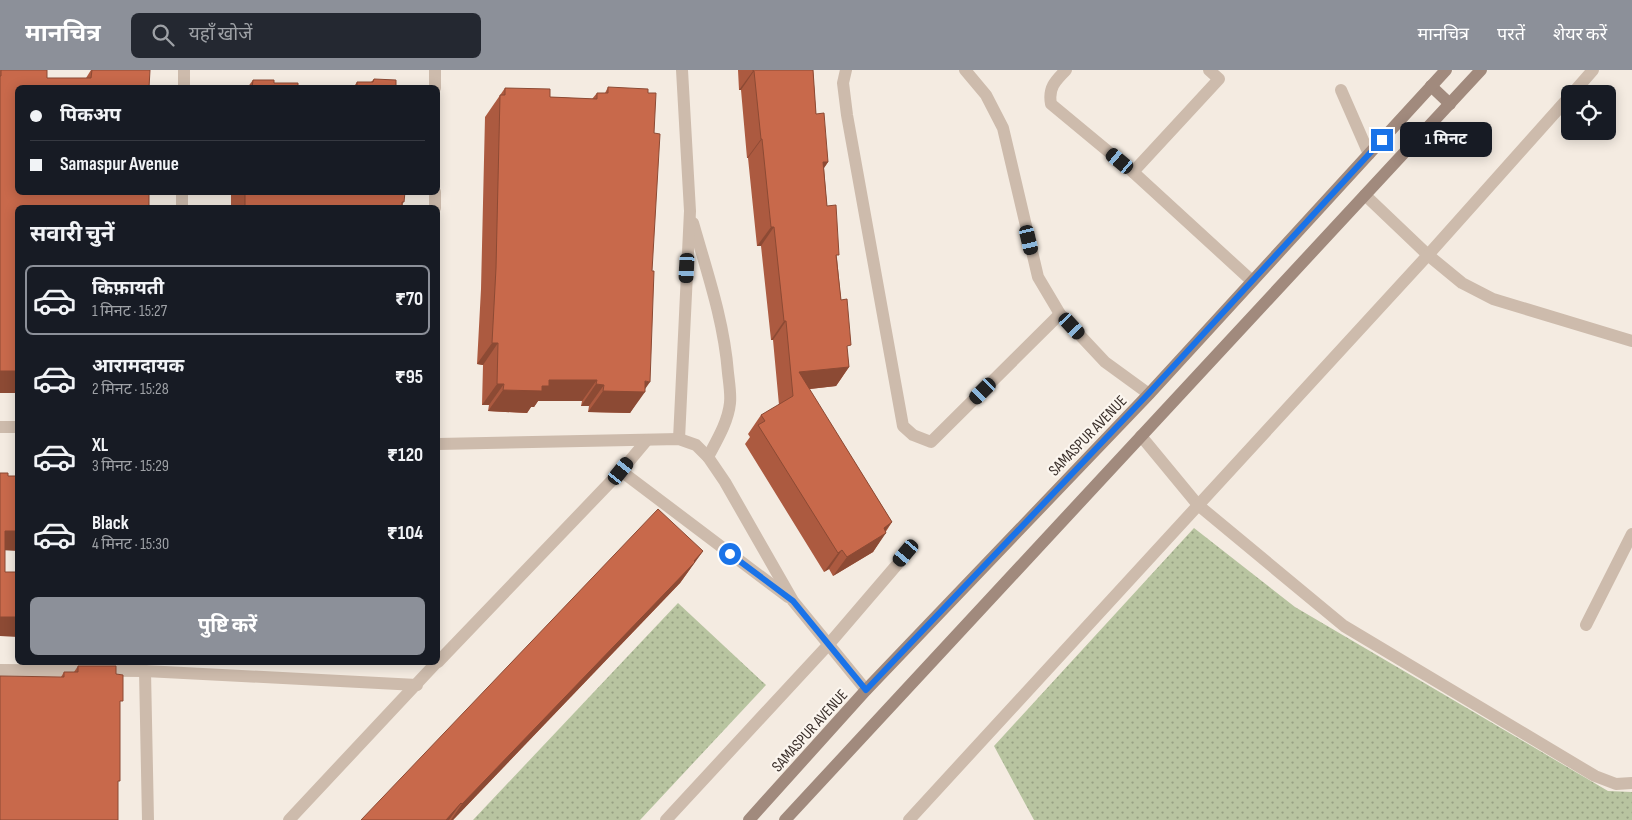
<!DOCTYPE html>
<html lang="hi">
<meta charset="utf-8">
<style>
body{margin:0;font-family:"Sofia Sans Condensed","Noto Sans Devanagari",sans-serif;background:#242831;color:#f1f3f6;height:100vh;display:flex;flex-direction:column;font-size:19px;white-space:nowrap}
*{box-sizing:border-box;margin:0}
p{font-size:16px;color:#9ea1a6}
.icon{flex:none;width:28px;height:28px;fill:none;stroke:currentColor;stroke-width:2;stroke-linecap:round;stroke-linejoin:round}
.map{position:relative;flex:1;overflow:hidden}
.side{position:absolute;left:15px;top:135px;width:425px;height:460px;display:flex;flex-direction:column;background:#171b24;border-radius:8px;box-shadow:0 2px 12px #0003}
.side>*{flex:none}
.guide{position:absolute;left:15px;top:15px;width:425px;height:110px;border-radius:8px;box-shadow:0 2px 12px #0003;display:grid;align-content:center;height:110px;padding:0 15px;background:#171b24}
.fabs{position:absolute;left:1561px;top:15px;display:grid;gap:10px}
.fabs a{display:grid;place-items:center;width:55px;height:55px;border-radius:8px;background:#171b24;box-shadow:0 2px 12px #0003;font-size:25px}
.end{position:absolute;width:22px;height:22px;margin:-11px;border:6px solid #1a73e8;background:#fff;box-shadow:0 0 0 2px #fff}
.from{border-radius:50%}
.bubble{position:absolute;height:35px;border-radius:8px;background:#171b24;box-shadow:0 2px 12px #0003;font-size:16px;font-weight:700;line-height:35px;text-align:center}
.car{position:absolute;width:15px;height:30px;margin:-15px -8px;border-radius:6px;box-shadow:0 0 4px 1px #0007;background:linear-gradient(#222 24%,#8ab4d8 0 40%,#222 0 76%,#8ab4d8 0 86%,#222 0)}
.guide b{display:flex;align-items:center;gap:18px;height:48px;font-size:19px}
.guide b+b{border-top:1px solid #363941}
.guide i{width:12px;height:12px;background:#f1f3f6}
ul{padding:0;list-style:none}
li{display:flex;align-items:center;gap:15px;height:70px;margin:0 10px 8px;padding:0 5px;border:2px solid transparent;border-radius:8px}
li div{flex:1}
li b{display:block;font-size:19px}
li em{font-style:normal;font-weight:700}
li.active{border-color:#8c9099}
li>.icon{width:45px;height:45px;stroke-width:1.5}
h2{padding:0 15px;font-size:22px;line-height:60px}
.action{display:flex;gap:10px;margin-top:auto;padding:10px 15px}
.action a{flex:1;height:58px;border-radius:8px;background:#8c9099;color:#fff;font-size:20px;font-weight:700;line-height:58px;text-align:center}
header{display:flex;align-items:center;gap:30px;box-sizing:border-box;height:70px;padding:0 25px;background:#8c9099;color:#fff}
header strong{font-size:24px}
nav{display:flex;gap:28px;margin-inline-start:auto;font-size:18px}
.search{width:350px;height:45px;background:#242831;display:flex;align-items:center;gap:12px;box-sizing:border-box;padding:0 18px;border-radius:8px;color:#9ea1a6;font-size:19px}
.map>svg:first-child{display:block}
</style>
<header>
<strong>मानचित्र</strong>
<div class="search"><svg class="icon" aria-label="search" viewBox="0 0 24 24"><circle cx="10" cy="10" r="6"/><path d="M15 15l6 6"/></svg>यहाँ खोजें</div>
<nav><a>मानचित्र</a><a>परतें</a><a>शेयर करें</a></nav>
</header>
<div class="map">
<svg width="1632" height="750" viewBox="0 0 1632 750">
<defs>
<pattern id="grass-dots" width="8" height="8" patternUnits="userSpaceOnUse" patternTransform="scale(1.25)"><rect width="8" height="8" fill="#b8c4a0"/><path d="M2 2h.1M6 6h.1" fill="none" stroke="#97a083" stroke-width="1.8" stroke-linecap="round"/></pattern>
</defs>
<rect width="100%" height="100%" fill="#f4ebe1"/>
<g fill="url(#grass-dots)">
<polygon points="1194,458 1295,537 1608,721 1632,722 1632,750 1034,750 994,676"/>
<polygon points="678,533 766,615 640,750 473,750"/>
</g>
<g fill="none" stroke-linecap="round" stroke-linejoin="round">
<polyline stroke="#cdbbac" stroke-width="12" points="1341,20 1369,84"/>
<g stroke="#cdbbac" stroke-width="12">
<polyline points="435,0 435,18"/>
<polyline points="846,0 843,13 847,45 903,356 913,365 931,372 1060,244"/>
<polyline points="965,0 986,25 1003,58 1038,207 1060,244 1105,292 1149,324"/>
<path d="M1066,0C1055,11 1048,18 1051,34L1133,102L1252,211"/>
<polyline points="184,18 184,0"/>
<polyline points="1572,24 1593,0"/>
<polyline points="1133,102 1219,9 1209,0"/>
<polyline points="435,122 435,138"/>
<polyline points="1365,125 1428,185 1462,213 1493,229 1632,271"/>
<polyline points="182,138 182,122"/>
<path d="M693,153C707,202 724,251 728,303C729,312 731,324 730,333C728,352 717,370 708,387"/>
<polyline points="0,357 18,357"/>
<polyline points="1141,366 1198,435 1344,556 1595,706 1616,714 1632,713"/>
<polyline points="679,369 690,141 682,0"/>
<polyline points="438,374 679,369 696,375 708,387 725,412 793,531 866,620"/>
<polyline points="621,401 788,527"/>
<polyline points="1586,555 1632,464"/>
<polyline points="438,592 621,401 647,370"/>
<polyline points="0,600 145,601 417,615"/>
<polyline points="145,601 148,750"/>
<polyline points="289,750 437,592"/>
<polyline points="666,750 829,574 907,483"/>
<polyline points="909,750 1428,185 1570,26"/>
</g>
<g stroke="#a18a7d" stroke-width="12">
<polyline points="1431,16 1450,34"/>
<polyline points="749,750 866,620 1149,324 1446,0"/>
<polyline points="785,750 1481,0"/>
</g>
</g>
<g fill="#ac5a40">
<polygon points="0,0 47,0 47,8 86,8 91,0 150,0 0,323"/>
<polygon points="738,0 813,0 816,44 828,92 824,98 827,136 837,188 841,230 849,297 836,316 809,319 892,452 873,482 833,506 829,499 824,502 745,374 750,367 748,364 761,345 779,335 773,270 771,270 761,176 757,176 748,88 747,88 741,20 739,20"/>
<polygon points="374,9 396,16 407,18 353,18 357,12 371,12"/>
<polygon points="253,10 274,13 298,18 247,18"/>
<polygon points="608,17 645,319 630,343 588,342 589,336 581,336 582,331 538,331 534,337 531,337 527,343 488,341 489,335 482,335 483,295 477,294 481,219 485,47 505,18 550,27 592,29 597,23 605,23"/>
<polygon points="231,122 405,122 402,138 231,138"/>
<polygon points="703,481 680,513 453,750 361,750"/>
<polygon points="78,596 116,604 120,634 118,714 61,607 64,602 74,602"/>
</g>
<g fill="#8c4a34">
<polygon points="753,1 754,1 741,20 739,20"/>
<polygon points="761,69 762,69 748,88 747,88"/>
<polygon points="823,92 828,92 815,111"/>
<polygon points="771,157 774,157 761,176 757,176"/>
<polygon points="784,251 786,251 773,270 771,270"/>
<polygon points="492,273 498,273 483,295 477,294"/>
<polygon points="849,297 836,316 793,321 799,302"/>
<rect x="0" y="301" width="18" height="22"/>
<polygon points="549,310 597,310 582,331 538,331 534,337 531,337 527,343 488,341 503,320"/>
<polygon points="645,311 650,312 643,322 645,322 630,343 588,342 603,321"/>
<polygon points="497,314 504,314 489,335 482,335"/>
<polygon points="596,314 604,315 589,336 581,336"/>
<polygon points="892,452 883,464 886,463 873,482 833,506 847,487 884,458"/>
<polygon points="5,461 18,461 18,481 0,480"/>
<polygon points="842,480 829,499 824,502 838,483"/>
<polygon points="703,481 680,513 453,750 451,750 462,734"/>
<polygon points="0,547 18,547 18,567 0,566"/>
<polygon points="461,733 449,750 446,750"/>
</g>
<g fill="#c8694b" stroke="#8c4a34">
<polygon points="1,0 47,0 47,8 91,8 92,0 150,0 149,18 18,18 18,122 149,122 149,138 18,138 18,301 0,301 0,6 1,6"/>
<polygon points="753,0 813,0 816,44 824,43 828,92 823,92 827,136 836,135 839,185 836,185 841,230 847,229 851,275 847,276 849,297 799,302 892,452 884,458 886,463 847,487 842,480 838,483 758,355 765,351 761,345 793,326 786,251 784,251 774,157 771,157 762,69 761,69 754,1 753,1"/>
<polygon points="374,9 396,10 396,16 407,16 407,18 357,18 357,12 373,12"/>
<polygon points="253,10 274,10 274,13 298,13 298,18 252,18"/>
<polygon points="608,17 648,19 648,23 656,23 654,63 660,64 652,201 654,201 650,312 645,311 645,322 603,321 604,315 596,314 597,310 549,310 549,316 542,316 542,321 503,320 504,314 497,314 498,273 492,273 496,198 500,25 505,25 505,18 550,19 550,27 597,29 597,23 608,23"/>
<polygon points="245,122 405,122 404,132 402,132 402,138 245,138"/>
<polygon points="0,403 8,403 8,406 17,406 17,411 18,411 18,461 5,461 5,502 18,502 18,547 0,547"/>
<polygon points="658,439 703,481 694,491 695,492 462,734 461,733 446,750 361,750"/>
<polygon points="78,596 116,596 116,604 123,605 123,631 120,631 120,711 118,711 118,750 0,750 0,606 64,607 64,602 78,602"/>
</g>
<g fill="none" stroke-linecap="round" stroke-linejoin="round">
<polyline stroke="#1a73e8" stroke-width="6" points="730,484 793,531 866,620 1148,324 1382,70"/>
</g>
<g text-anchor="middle" stroke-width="4.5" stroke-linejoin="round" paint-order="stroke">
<g font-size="16" fill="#3b302b" stroke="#fbf5ee">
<text transform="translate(1087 365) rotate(-46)" y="6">SAMASPUR AVENUE</text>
<text transform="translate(809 660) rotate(-48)" y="6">SAMASPUR AVENUE</text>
</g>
</g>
</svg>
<div class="fabs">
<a><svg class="icon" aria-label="locate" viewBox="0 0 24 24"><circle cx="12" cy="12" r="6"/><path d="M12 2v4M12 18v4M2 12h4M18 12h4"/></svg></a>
</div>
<i class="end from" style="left:730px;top:484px"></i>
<i class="end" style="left:1382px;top:70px"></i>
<div class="bubble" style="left:1400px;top:52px;width:92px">1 मिनट</div>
<i class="car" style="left:1120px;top:91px;rotate:310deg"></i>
<i class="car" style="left:1029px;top:170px;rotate:167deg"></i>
<i class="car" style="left:687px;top:198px;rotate:183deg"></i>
<i class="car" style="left:1072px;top:256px;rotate:137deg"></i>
<i class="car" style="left:983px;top:321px;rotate:225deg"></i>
<i class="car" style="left:621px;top:401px;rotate:39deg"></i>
<i class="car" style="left:906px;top:483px;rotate:220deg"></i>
<div class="guide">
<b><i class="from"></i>पिकअप</b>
<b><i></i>Samaspur Avenue</b>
</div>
<section class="side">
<h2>सवारी चुनें</h2>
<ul>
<li class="active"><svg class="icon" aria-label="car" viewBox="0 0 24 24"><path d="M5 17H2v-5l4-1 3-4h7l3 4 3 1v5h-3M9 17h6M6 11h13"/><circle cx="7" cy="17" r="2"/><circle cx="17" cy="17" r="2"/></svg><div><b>किफ़ायती</b><p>1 मिनट · 15:27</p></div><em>₹70</em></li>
<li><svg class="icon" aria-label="car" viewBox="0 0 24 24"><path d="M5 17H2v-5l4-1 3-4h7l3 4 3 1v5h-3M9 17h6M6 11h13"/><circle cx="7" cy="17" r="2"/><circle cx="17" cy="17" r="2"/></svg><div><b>आरामदायक</b><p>2 मिनट · 15:28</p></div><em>₹95</em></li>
<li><svg class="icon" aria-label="car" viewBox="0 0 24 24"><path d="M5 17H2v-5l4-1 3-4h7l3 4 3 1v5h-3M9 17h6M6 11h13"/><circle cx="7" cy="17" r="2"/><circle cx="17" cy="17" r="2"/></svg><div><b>XL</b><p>3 मिनट · 15:29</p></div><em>₹120</em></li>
<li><svg class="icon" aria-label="car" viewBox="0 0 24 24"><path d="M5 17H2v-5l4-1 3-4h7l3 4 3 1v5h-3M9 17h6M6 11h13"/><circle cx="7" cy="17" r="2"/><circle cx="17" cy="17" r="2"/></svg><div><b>Black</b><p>4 मिनट · 15:30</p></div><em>₹104</em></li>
</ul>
<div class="action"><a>पुष्टि करें</a></div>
</section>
</div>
